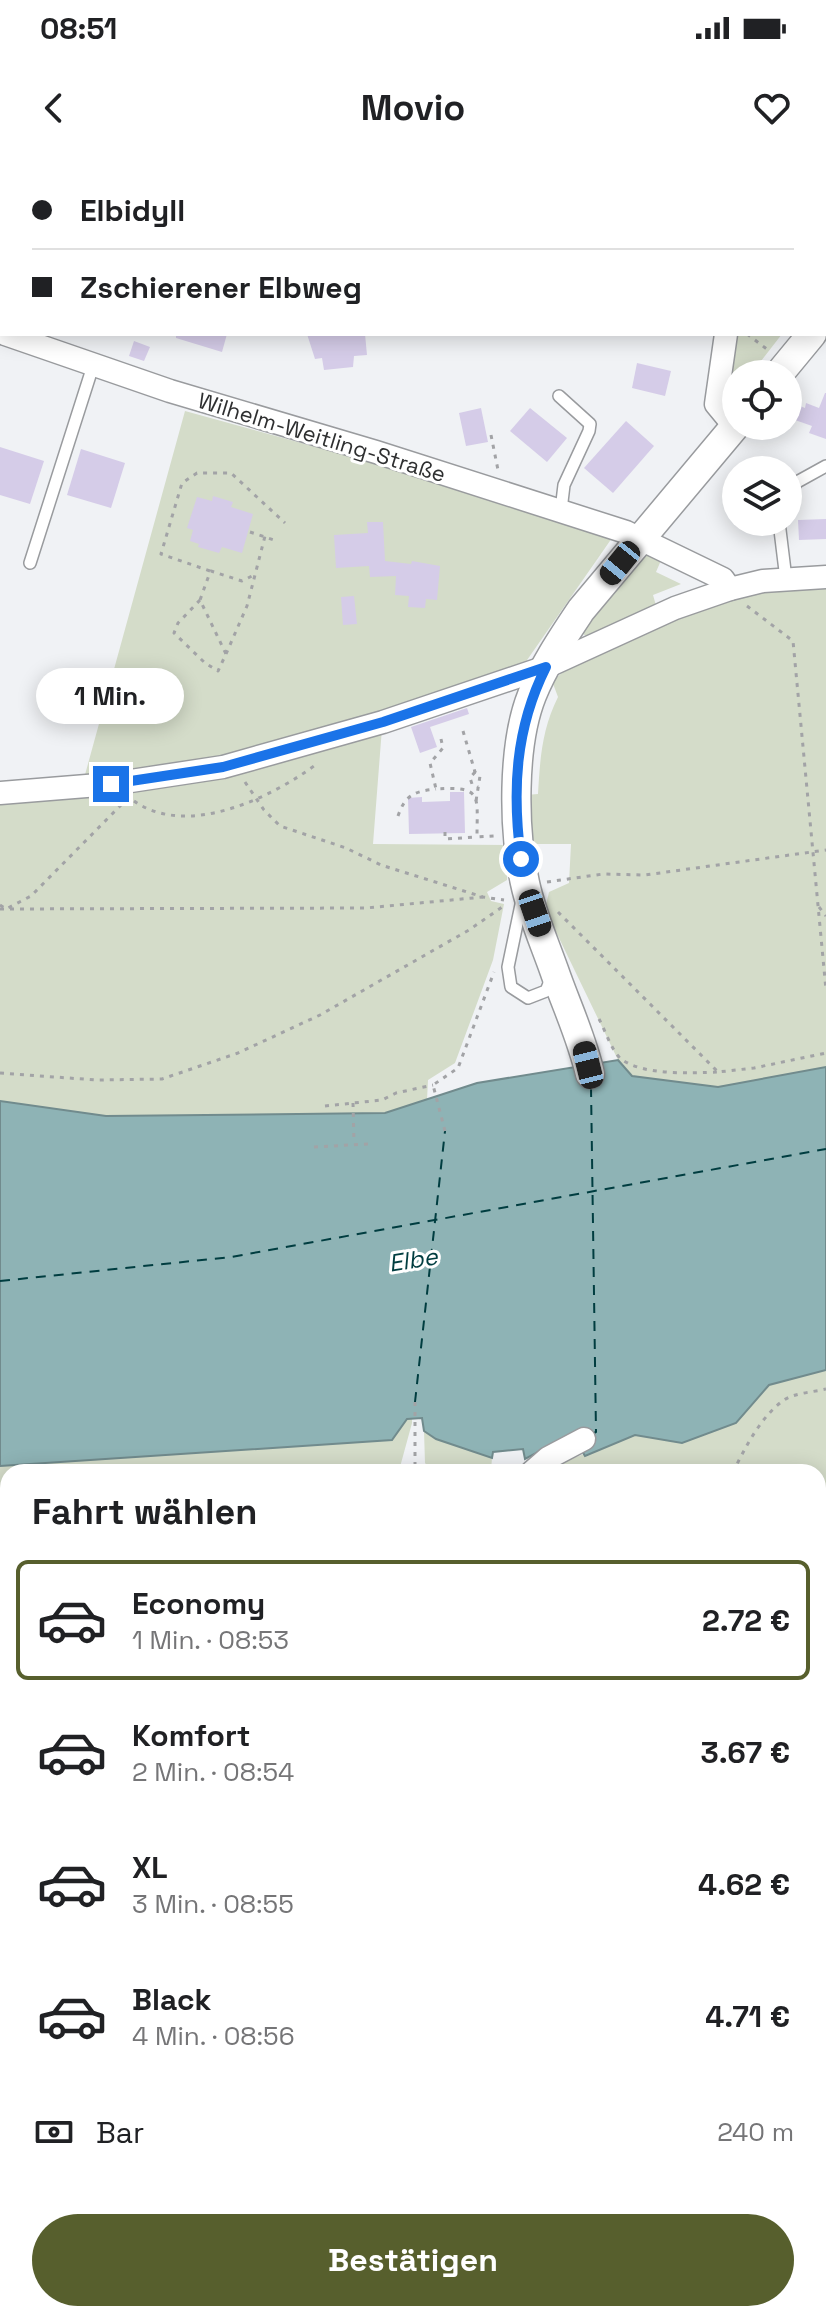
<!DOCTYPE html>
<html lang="de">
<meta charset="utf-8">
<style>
body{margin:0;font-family:"Space Grotesk",sans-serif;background:#f6f6f6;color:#202124;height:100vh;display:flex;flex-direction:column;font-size:30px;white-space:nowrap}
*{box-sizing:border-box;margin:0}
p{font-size:26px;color:#757577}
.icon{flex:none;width:44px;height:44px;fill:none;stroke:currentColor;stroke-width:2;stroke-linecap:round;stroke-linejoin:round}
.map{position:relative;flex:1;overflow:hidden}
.details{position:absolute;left:0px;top:1304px;width:826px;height:858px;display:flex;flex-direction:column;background:#fff;border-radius:24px 24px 0 0;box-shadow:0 4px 20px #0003}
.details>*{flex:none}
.top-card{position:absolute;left:0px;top:0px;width:826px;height:176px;box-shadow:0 4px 20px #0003;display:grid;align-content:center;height:176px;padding:0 32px;background:#fff}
.buttons{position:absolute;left:722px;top:200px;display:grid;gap:16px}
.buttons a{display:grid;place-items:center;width:80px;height:80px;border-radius:50%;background:#fff;box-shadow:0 4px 20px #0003;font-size:40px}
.end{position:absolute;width:36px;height:36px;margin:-18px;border:10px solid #1a73e8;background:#fff;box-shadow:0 0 0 4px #fff}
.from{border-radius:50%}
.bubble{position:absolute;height:56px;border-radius:28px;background:#fff;box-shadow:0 4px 20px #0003;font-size:26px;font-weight:800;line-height:56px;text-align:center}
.car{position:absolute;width:24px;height:48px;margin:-24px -12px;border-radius:10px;box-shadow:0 0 6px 2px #0007;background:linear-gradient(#222 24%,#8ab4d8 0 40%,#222 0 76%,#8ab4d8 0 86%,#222 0)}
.top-card b{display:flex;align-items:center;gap:28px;height:76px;font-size:30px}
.top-card b+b{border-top:2px solid #e0e0e0}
.top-card i{width:20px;height:20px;background:#202124}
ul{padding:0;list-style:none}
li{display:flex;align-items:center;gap:24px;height:120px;margin:0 16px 12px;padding:0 16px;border:4px solid transparent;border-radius:12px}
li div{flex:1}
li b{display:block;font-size:30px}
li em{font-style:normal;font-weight:800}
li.on{border-color:#575f2d}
li>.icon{width:72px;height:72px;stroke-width:1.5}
h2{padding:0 32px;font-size:36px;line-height:96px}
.pay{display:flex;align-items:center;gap:20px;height:88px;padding:0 32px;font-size:30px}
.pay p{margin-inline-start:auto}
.primary-button{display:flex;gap:16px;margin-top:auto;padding:16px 32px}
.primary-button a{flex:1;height:92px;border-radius:48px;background:#575f2d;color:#fff;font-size:32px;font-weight:800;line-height:92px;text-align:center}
.status{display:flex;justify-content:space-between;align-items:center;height:56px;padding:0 40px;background:#fff;direction:ltr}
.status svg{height:22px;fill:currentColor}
header{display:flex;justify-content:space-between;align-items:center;height:104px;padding:0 32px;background:#fff;font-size:36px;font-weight:800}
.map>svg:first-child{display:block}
</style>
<div class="status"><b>08:51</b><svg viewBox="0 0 49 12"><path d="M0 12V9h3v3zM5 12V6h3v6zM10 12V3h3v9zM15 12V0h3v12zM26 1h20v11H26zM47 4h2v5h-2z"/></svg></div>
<header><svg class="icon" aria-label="back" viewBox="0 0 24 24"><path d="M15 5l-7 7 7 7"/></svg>Movio<svg class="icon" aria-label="heart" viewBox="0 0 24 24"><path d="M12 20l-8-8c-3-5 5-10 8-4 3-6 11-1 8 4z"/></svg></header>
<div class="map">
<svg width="826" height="2161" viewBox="0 0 826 2161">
<rect width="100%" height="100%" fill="#f0f2f5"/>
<g fill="#d4dcc9">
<polygon points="736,174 782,174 751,214 736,214 736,227 728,215"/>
<polygon points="185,251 472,330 612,378 525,503 382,568 373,684 508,685 507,720 487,732 491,741 504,744 493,800 455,903 428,920 427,940 385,953 106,956 0,941 0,636 83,622"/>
<polygon points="650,390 662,398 656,412 681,424 653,435 657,449 588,477 583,474 583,465 641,395"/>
<path d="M826,424V907L719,927L632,916L618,900L545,749L549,732L569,723L571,684H535L528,669L526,635L538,634C540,599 542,569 558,537L552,521L573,504L597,491L741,432Z"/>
<polygon points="826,1210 826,1331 818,1331 818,1312 545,1312 568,1300 635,1275 682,1283 736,1263 769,1225"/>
<polygon points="407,1259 412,1259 412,1263 400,1307 394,1312 8,1312 8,1369 0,1371 0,1306 392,1280"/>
<polygon points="424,1271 436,1279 492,1298 491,1311 432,1312 425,1303"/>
<polygon points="0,1407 8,1408 8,2154 142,2154 142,2161 0,2161"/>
<rect x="818" y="1631" width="8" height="71"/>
<rect x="818" y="1714" width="8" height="178"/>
<rect x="151" y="2154" width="562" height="7"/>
</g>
<g fill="#8eb3b5" stroke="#718b8d" stroke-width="2">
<polygon points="618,900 632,916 718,927 826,907 826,1210 769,1225 736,1263 682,1283 635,1275 585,1296 572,1274 525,1299 523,1289 493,1292 492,1298 436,1279 424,1271 422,1258 407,1259 392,1280 0,1306 0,941 106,956 385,953 477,923"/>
<polygon points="8,2009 8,2152 0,2133 0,2021"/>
<polygon points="9,2154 114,2154 114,2155 113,2161 18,2161"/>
</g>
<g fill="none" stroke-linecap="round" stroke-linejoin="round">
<polyline stroke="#718b8d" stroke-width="5" points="0,1851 8,1849"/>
<g stroke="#003d40" stroke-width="2" stroke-dasharray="10 8" stroke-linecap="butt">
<polyline points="591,927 596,1272 592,1274"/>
<polyline points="0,1121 231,1097 826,989"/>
<polyline points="415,1242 445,971"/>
</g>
</g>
<g fill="#d5cce8">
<polygon points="176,174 227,174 222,192 176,178"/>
<polygon points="307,174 365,174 367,195 354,196 353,207 324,210 322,198 315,199"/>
<polygon points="134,181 150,187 144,201 129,196"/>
<polygon points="637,203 671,211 665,236 632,228"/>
<polygon points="825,233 826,233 826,279 809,273 812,266 795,260 800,246 805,248 806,243 819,248"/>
<polygon points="481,248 488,282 466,286 459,253"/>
<polygon points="530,248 567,278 547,302 510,271"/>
<polygon points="626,261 654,286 613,333 584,308"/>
<polygon points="0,287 44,301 30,344 0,335"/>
<polygon points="81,289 125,303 111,348 67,335"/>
<polygon points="213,336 233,342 231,347 253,354 242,393 222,387 219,393 198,387 199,384 190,381 193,370 187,368 197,337 212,341"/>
<polygon points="826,359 826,379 799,380 798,360"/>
<polygon points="367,362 383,362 385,401 411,404 412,401 440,406 437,440 426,439 425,448 408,447 409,436 395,435 396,416 370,417 369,406 336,408 334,375 368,373"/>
<polygon points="354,436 357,464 343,465 341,437"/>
<polygon points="467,548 469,554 430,567 437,587 420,593 411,567"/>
<polygon points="450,632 464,632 465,673 409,674 408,638 422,637 422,642 450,641"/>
</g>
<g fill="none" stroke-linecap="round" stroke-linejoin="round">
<g stroke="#999b9e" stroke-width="14">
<g id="service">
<polyline points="559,236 590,264 589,271 564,325 561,350"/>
<polyline points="788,337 797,322 826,306"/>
<polyline points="779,362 786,419"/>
<polyline points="30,403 93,206"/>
<polyline points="522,740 508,807 511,827 528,838 546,831 552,816"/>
<polyline points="818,1612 826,1612"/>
<polyline points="818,2126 826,2121"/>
<polyline points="758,2161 770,2154"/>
</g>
</g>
<g stroke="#999b9e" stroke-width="25">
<g id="minor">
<polyline points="118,2 119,0"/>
<polyline points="755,2 755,0"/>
<polyline points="5,174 170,231 376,292 626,372 723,419 730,429"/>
<polyline points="726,174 716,244 735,267"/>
<polyline points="0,633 111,624 223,607 383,562 546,507 675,448 730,429 763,421 826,417"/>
<polyline points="532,1312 548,1298 584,1279"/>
<polyline points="724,2161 724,2154"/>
</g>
</g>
<g stroke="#999b9e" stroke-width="31">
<g id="tertiary">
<polyline points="779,214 812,174"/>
<path d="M590,914C582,878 566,845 554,810C544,782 531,752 525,723C513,671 512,585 532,535C544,505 563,477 581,450L736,265"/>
</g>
</g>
<g stroke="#a2a3a6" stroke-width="3" stroke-dasharray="4 6" stroke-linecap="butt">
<polyline points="747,174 768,190"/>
<polyline points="491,275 498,310"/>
<polyline points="250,372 274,380"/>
<polyline points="210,411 161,394 182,323 197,313 231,313 285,363"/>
<polyline points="200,440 178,463 174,473 205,503 218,511 226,494 200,440 209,415 211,411 242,421 254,415"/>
<polyline points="747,446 793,481 826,830"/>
<polyline points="226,494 247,446 265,376"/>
<polyline points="463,571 475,612 480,616 476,641"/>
<path d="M441,579L443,588L430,603L436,629C483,626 477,635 477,677L494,676"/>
<polyline points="475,612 470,618 472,624 478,627"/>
<polyline points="245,622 264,650 280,666 346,688 381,705 483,737 504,740"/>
<path d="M134,641C188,679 273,637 318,603"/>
<path d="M398,656C405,635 415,631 436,629"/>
<polyline points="445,672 445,679 477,677"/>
<polyline points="547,722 603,714 645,715 826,690"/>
<polyline points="0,745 6,749 31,736 122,644"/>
<polyline points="819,747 826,756"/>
<polyline points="0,749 366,748 483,737"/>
<polyline points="558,752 718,912 754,908 826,893"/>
<path d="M599,859C605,870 611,889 620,898C641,916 692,913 718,912"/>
<polyline points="0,913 96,920 162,919 238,893 320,855 469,770 505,745"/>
<polyline points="353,943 354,983"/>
<polyline points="325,946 382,940 396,933 433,925"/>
<polyline points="445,971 433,925 458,908 494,812"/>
<polyline points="314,987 368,984"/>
<polyline points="415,1242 415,1312"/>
<path d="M733,1312C745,1288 761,1256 784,1240C794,1233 814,1232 826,1229"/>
<polyline points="0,1374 8,1373"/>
<polyline points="818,1379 826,1379"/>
<polyline points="0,1403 8,1404"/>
<polyline points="818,1410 826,1414"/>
<polyline points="826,1428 821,1465 826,1506"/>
<polyline points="0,1577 8,1571"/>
<polyline points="0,1615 8,1615"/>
<polyline points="0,1700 8,1700"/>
<polyline points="818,1709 826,1709"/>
<polyline points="0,1718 8,1718"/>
<polyline points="0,1787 8,1787"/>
<polyline points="818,1914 826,1924"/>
<polyline points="0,1925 8,1933"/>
<polyline points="0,2003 8,1996"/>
<polyline points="121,2161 121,2154"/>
<polyline points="146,2161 146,2154"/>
<polyline points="242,2161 243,2154"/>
</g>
<use href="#service" stroke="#fff" stroke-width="11"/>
<use href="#minor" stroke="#fff" stroke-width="22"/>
<use href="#tertiary" stroke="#fff" stroke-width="28"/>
</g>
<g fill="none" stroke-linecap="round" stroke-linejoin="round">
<path stroke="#1a73e8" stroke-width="10" d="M111,624L223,607L383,562L546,507C515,569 512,631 521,699"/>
</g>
<g text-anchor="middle" stroke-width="6" stroke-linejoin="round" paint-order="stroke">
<g font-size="22" fill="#2e2f30" stroke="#fff">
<text transform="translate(322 277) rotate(17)" y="8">Wilhelm-Weitling-Straße</text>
</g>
<g font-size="24" font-style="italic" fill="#003d40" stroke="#fff">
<text transform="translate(413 1100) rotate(-9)" y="8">Elbe</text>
</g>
</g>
</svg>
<div class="buttons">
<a><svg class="icon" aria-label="locate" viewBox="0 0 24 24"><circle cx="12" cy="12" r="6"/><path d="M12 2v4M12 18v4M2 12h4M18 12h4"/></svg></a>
<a><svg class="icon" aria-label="layers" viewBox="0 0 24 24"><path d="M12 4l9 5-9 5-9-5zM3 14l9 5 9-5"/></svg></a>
</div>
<i class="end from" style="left:521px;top:699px"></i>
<i class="end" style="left:111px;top:624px"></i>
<div class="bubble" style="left:36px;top:508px;width:148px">1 Min.</div>
<i class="car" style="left:620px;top:403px;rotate:219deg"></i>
<i class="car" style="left:535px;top:753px;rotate:161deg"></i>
<i class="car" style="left:588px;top:905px;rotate:346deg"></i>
<div class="top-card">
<b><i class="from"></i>Elbidyll</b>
<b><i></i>Zschierener Elbweg</b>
</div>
<section class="details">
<h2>Fahrt wählen</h2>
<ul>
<li class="on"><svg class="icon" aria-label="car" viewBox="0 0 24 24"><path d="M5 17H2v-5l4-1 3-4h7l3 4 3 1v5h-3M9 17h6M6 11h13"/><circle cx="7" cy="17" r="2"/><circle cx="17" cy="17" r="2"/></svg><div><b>Economy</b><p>1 Min. · 08:53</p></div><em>2.72 €</em></li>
<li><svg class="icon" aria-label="car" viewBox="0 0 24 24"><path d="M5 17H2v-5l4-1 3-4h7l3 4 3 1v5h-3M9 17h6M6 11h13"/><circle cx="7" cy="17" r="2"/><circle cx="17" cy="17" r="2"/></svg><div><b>Komfort</b><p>2 Min. · 08:54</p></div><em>3.67 €</em></li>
<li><svg class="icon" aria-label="car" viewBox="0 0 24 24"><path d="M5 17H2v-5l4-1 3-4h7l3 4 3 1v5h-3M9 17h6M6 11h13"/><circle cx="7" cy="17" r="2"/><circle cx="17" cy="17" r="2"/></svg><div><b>XL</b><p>3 Min. · 08:55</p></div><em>4.62 €</em></li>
<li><svg class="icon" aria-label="car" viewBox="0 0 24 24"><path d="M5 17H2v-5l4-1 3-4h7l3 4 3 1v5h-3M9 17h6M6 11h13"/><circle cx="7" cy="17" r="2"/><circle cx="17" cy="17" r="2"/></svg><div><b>Black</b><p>4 Min. · 08:56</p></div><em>4.71 €</em></li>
</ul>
<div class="pay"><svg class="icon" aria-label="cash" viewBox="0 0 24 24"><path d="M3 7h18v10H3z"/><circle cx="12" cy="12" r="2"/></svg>Bar<p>240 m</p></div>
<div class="primary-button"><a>Bestätigen</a></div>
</section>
</div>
